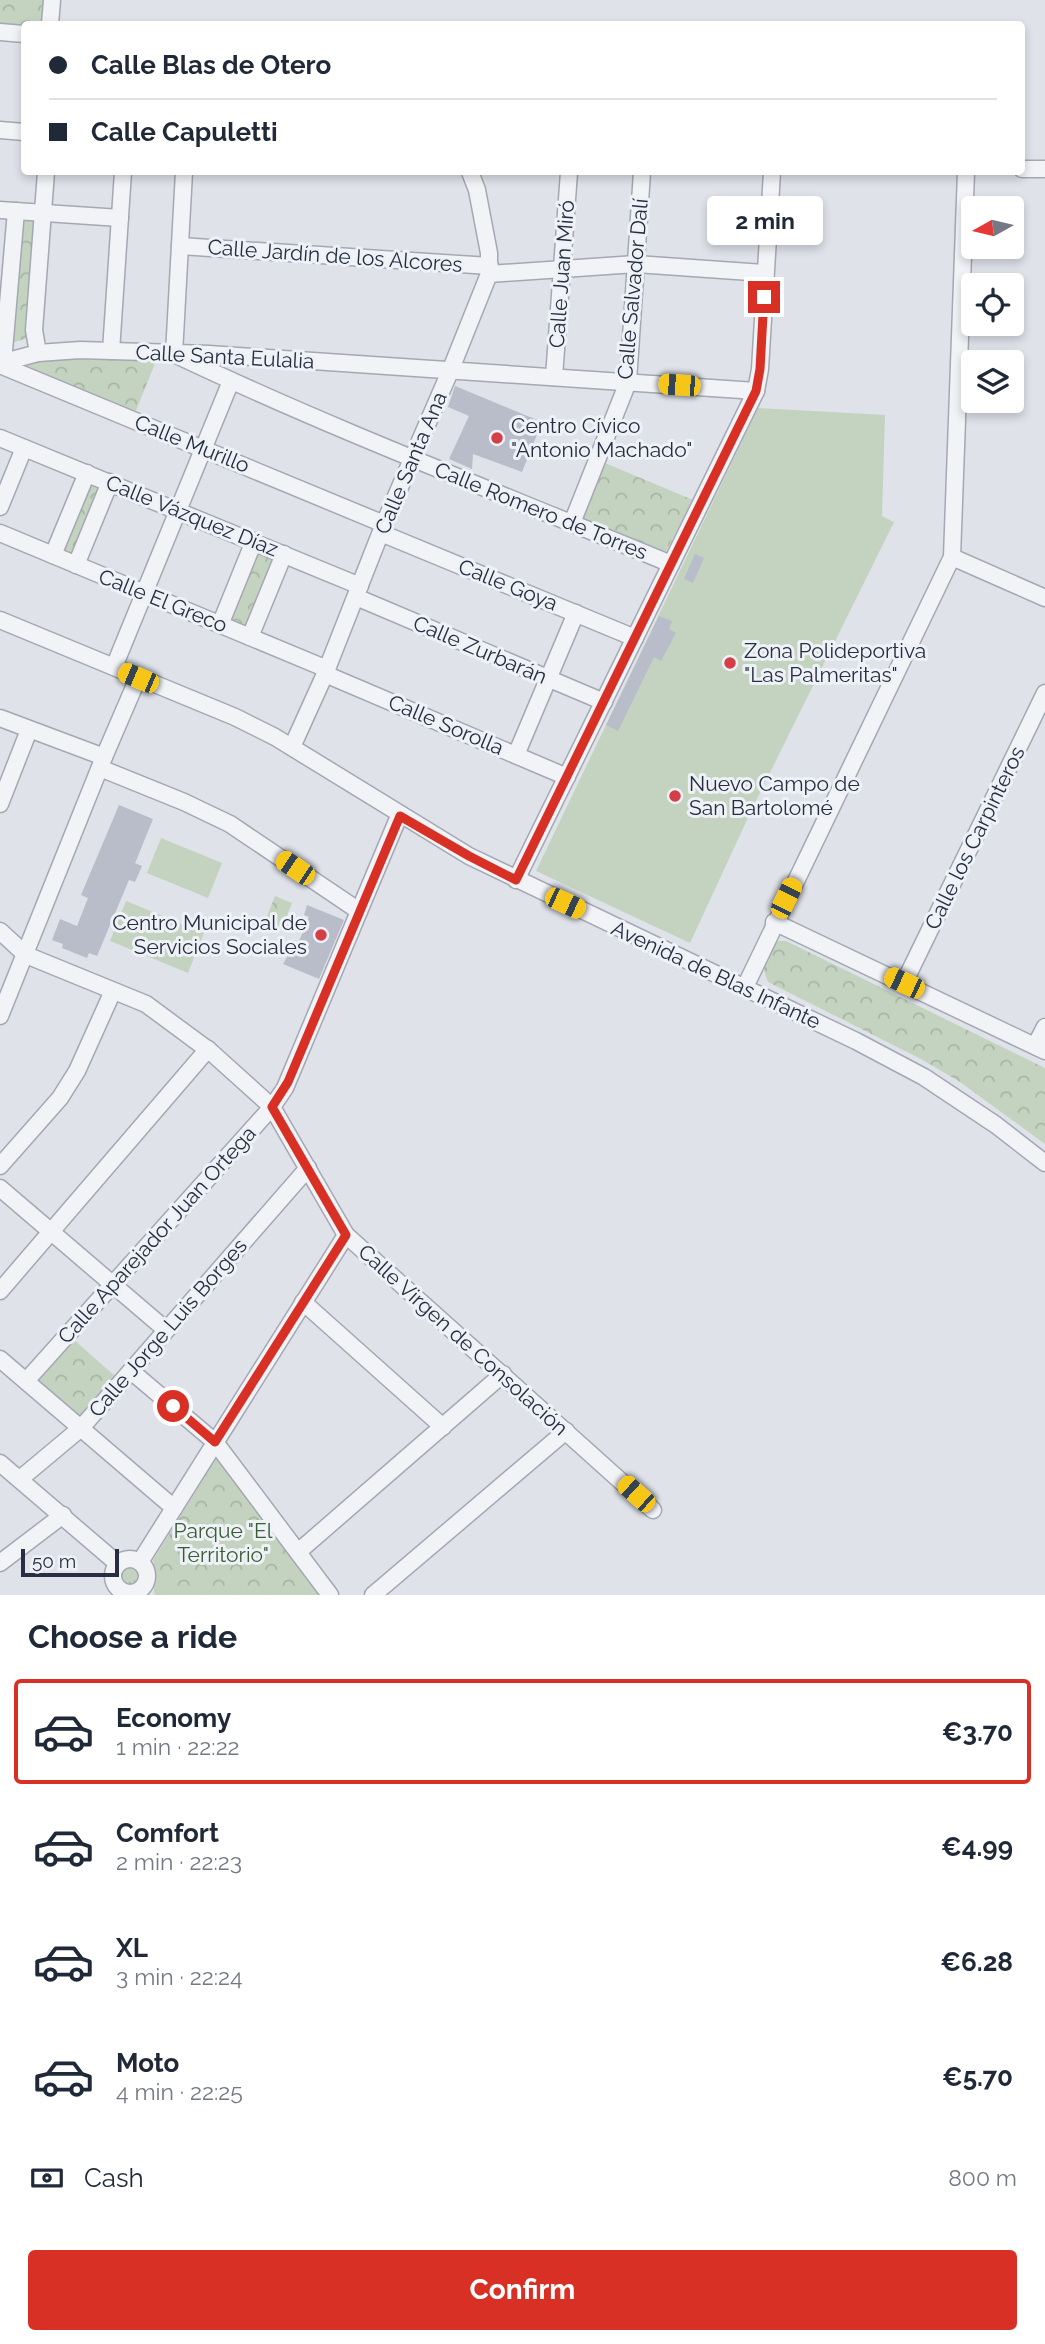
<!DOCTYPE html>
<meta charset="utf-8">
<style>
body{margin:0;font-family:Raleway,sans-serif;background:#f2f2f3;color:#1f2937;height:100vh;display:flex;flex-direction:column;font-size:26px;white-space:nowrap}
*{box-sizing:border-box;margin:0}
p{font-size:23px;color:#747a83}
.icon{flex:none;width:38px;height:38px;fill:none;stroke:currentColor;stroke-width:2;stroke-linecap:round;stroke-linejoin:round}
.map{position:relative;height:1595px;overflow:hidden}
.panel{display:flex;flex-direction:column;background:#fff;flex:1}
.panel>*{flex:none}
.banner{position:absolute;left:21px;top:21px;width:1004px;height:154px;border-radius:7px;box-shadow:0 4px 10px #0003;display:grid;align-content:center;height:154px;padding:0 28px;background:#fff}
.needle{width:46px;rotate:262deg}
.fabs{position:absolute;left:961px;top:196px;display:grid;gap:14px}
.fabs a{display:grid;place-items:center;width:63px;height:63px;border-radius:7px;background:#fff;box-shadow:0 4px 10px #0003;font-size:35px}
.scale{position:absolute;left:21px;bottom:18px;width:98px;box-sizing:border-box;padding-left:7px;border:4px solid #272e41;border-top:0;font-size:19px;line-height:24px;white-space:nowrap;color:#272e41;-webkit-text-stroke:5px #eef1f6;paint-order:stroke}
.end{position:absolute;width:32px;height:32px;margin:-16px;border:9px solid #d93025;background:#fff;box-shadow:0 0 0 4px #fff}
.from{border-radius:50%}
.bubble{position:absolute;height:49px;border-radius:7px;background:#fff;box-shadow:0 4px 10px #0003;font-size:23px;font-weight:700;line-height:49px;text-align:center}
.car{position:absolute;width:21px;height:42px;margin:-21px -10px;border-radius:9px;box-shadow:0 0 5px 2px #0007;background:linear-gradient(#f5c518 24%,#345 0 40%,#f5c518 0 76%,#345 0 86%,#f5c518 0)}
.banner b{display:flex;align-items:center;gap:24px;height:66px;font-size:26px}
.banner b+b{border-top:2px solid #e0e1e3}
.banner i{width:18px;height:18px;background:#1f2937}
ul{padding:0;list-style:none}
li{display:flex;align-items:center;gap:21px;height:105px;margin:0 14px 10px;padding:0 14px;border:4px solid transparent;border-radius:7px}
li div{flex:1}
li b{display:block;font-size:26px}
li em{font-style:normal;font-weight:700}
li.current{border-color:#d93025}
li>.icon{width:63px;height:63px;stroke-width:1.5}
h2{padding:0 28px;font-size:32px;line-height:84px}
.pay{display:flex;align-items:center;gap:18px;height:77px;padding:0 28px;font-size:26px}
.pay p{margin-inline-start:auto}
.primary-button{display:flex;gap:14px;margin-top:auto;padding:14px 28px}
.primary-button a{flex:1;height:80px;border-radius:7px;background:#d93025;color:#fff;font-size:28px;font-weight:700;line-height:80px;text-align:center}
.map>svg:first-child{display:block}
</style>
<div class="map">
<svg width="1045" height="1595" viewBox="0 0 1045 1595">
<defs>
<pattern id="grass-tufts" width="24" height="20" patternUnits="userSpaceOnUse" patternTransform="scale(1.75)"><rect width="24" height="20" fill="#c3d3bf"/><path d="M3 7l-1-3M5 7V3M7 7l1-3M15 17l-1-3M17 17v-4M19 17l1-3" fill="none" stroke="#a8b5a5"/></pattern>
<pattern id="park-crowns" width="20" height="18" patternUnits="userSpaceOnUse" patternTransform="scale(1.75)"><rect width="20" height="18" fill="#c3d3bf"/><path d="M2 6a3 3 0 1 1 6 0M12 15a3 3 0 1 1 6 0" fill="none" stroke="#a8b5a5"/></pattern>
</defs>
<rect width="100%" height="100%" fill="#dfe2e9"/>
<circle fill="url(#grass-tufts)" cx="130" cy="1576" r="10"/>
<g fill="url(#park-crowns)">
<polygon points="0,0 47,0 46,24 24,24 24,29 0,27"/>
<polygon points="17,214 40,215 32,337 8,344"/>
<polygon points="48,358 156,361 135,413 27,370 26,364"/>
<polygon points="605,463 693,500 664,555 582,519"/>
<polygon points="89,477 106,484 75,562 57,554"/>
<polygon points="255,549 277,559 247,632 225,622"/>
<polygon points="275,896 292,903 282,928 265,921"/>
<polygon points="780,941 786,941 1045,1068 1045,1144 960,1082 921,1059 768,982 763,968 774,943"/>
<polygon points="72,1338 116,1377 80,1420 34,1381"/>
<path d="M222,1458L324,1595H155C152,1588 154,1569 153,1560L216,1459Z"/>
</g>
<g fill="#c3d3bf">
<polygon points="758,408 885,415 882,516 894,522 753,807 690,943 536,871"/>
<polygon points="161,838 222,863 208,898 147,873"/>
<polygon points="126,901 204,933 188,973 110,941"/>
</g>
<g fill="#b9bdc9">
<polygon points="455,386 542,422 522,472 473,454 472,469 449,459 469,416 448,407"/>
<polygon points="695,554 704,558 693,583 684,579"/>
<polygon points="659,616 672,621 669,629 676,633 661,661 654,657 618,731 606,725"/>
<polygon points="119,805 153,819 136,861 135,863 142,866 135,882 129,880 97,956 89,953 87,958 62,948 63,944 52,940 60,919 77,926 88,898 81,895"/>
<polygon points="307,905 344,920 319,979 283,964 291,950 295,951 309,917 304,915"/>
</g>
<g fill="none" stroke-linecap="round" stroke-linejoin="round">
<g stroke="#a4a8b3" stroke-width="19">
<g id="street">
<polyline points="50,24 52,0"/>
<polyline points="0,32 24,34"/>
<polyline points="0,130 24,132"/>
<polyline points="1022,169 1045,169"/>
<path d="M184,172L174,354C336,431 505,495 671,564"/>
<polyline points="0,210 120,218"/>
<polyline points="180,246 490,266"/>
<polyline points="489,274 636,264 765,273"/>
<polyline points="111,351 123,172"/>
<polyline points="38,353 34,330 46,172"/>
<polyline points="3,362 16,211"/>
<polyline points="0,363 38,353 80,350 209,354 756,391"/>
<polyline points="0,365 384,524"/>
<polyline points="554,377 569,172"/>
<polyline points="0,438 360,586"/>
<polyline points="0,507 24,448"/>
<polyline points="572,523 628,382 642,172"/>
<polyline points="0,533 327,669"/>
<polyline points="381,533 635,638"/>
<polyline points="53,555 87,473"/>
<polyline points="952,557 1045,598"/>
<polyline points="76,565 110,482"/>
<polyline points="356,597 604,702"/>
<polyline points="0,620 235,717 275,737 469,856 856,1041 924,1077 996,1125 1045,1163"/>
<polyline points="220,625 254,541"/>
<polyline points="250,637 284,554"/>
<polyline points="114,667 231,381"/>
<polyline points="325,674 567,777"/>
<polyline points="0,718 104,757"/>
<polyline points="292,747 325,674 384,524 451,369 489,274 489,253 477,190 470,172"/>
<polyline points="516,755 576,613"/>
<polyline points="100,768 184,802 230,824 359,911"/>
<polyline points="0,804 29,730"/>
<polyline points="516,880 756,391 760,369 772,172"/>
<polyline points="774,922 1045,1051"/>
<polyline points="0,931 26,955 146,1004 211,1052 272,1107 346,1235 653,1510"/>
<polyline points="904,983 1045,693"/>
<polyline points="745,987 952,557 966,172"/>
<polyline points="0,1016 104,757 138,678"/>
<polyline points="1035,1046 1045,1027"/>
<polyline points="0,1166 60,1098 77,1071 113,991"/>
<polyline points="0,1188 166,1330"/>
<polyline points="0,1291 208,1049"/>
<polyline points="303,1302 443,1427"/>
<polyline points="0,1359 174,1508"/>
<polyline points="131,1371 215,1442 330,1595"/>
<polyline points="26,1381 272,1107 285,1088 399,816"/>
<polyline points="0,1463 118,1564"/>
<polyline points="20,1479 81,1428 308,1168"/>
<polyline points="298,1552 503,1374"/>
<circle cx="130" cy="1576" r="17"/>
<polyline points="140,1562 346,1235"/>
<polyline points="0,1563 63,1515"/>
<polyline points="373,1595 566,1431"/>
</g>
</g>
<use href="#street" stroke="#f2f3f7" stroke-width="16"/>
</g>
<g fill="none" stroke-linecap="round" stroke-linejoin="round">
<polyline stroke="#d93025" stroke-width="9" points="173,1406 215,1442 346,1235 272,1107 288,1082 400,816 469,856 516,880 756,391 760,369 764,297"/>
</g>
<g fill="#d43e47" stroke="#eef1f6" stroke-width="2.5">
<circle cx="497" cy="438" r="7"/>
<circle cx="730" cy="663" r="7"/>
<circle cx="675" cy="796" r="7"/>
<circle cx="321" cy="935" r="7"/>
</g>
<g text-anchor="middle" stroke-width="6" stroke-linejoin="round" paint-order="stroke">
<g font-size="21" fill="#272e41" stroke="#eef1f6">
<text transform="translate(335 256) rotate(4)" y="7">Calle Jardín de los Alcores</text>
<text transform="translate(562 274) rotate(-86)" y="7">Calle Juan Miró</text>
<text transform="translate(633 289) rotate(-85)" y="7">Calle Salvador Dalí</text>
<text transform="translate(225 357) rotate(3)" y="7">Calle Santa Eulalia</text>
<text transform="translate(192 444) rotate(22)" y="7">Calle Murillo</text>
<text transform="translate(411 463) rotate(-67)" y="7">Calle Santa Ana</text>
<text transform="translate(541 511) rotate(22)" y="7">Calle Romero de Torres</text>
<text transform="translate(192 516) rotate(22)" y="7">Calle Vázquez Díaz</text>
<text transform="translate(508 585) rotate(22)" y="7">Calle Goya</text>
<text transform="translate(163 601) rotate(22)" y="7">Calle El Greco</text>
<text transform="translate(480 650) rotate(23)" y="7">Calle Zurbarán</text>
<text transform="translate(446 725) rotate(23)" y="7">Calle Sorolla</text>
<text transform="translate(975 838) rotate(-64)" y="7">Calle los Carpinteros</text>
<text transform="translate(716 975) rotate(25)" y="7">Avenida de Blas Infante</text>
<text transform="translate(157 1235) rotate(-48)" y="7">Calle Aparejador Juan Ortega</text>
<text transform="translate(168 1328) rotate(-49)" y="7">Calle Jorge Luis Borges</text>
<text transform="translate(463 1340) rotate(42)" y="7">Calle Virgen de Consolación</text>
</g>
<g font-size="21" fill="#272e41" stroke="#eef1f6" text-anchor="start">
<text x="511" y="433">Centro Cívico<tspan x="511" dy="24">"Antonio Machado"</tspan></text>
<text x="744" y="658">Zona Polideportiva<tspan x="744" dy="24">"Las Palmeritas"</tspan></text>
<text x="689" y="791">Nuevo Campo de<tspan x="689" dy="24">San Bartolomé</tspan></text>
<text x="307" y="930" text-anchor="end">Centro Municipal de<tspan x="307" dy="24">Servicios Sociales</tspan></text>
</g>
<g font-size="21" fill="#385d34" stroke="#eef1f6">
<text x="223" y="1538">Parque "El<tspan x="223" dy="24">Territorio"</tspan></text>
</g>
</g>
</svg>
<div class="fabs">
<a><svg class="needle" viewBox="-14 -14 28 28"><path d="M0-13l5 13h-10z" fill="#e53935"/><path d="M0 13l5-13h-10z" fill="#747a83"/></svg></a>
<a><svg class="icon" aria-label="locate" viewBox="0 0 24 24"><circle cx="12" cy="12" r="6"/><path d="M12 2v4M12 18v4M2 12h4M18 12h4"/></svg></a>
<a><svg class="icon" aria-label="layers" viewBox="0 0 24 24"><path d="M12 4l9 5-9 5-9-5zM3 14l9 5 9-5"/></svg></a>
</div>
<div class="scale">50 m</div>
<i class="end from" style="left:173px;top:1406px"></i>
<i class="end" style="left:764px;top:297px"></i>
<div class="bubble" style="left:707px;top:196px;width:116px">2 min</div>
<i class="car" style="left:679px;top:385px;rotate:274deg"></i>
<i class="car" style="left:138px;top:678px;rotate:293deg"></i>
<i class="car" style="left:295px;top:868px;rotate:304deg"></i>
<i class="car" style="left:786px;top:898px;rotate:26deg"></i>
<i class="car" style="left:565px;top:903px;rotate:115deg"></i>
<i class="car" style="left:904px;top:983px;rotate:295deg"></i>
<i class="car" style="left:636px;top:1494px;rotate:312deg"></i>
<div class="banner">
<b><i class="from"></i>Calle Blas de Otero</b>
<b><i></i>Calle Capuletti</b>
</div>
</div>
<section class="panel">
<h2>Choose a ride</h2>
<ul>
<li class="current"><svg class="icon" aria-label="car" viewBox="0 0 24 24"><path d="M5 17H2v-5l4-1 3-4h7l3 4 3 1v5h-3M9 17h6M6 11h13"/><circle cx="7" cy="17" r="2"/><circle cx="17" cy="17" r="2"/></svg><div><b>Economy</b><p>1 min · 22:22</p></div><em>€3.70</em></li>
<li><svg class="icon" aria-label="car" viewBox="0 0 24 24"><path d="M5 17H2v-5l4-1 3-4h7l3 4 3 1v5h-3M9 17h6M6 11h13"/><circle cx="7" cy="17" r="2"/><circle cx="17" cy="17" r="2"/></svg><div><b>Comfort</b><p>2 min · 22:23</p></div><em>€4.99</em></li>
<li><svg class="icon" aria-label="car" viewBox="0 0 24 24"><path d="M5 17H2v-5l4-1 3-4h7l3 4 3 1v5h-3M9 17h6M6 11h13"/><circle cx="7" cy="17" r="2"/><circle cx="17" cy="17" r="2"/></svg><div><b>XL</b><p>3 min · 22:24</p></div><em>€6.28</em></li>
<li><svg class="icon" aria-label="car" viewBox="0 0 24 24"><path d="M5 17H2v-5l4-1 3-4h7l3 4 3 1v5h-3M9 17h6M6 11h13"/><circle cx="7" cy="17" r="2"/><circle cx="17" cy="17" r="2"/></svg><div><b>Moto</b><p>4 min · 22:25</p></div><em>€5.70</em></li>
</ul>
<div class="pay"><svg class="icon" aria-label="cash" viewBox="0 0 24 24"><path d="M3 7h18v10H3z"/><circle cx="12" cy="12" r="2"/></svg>Cash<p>800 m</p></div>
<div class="primary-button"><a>Confirm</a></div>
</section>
